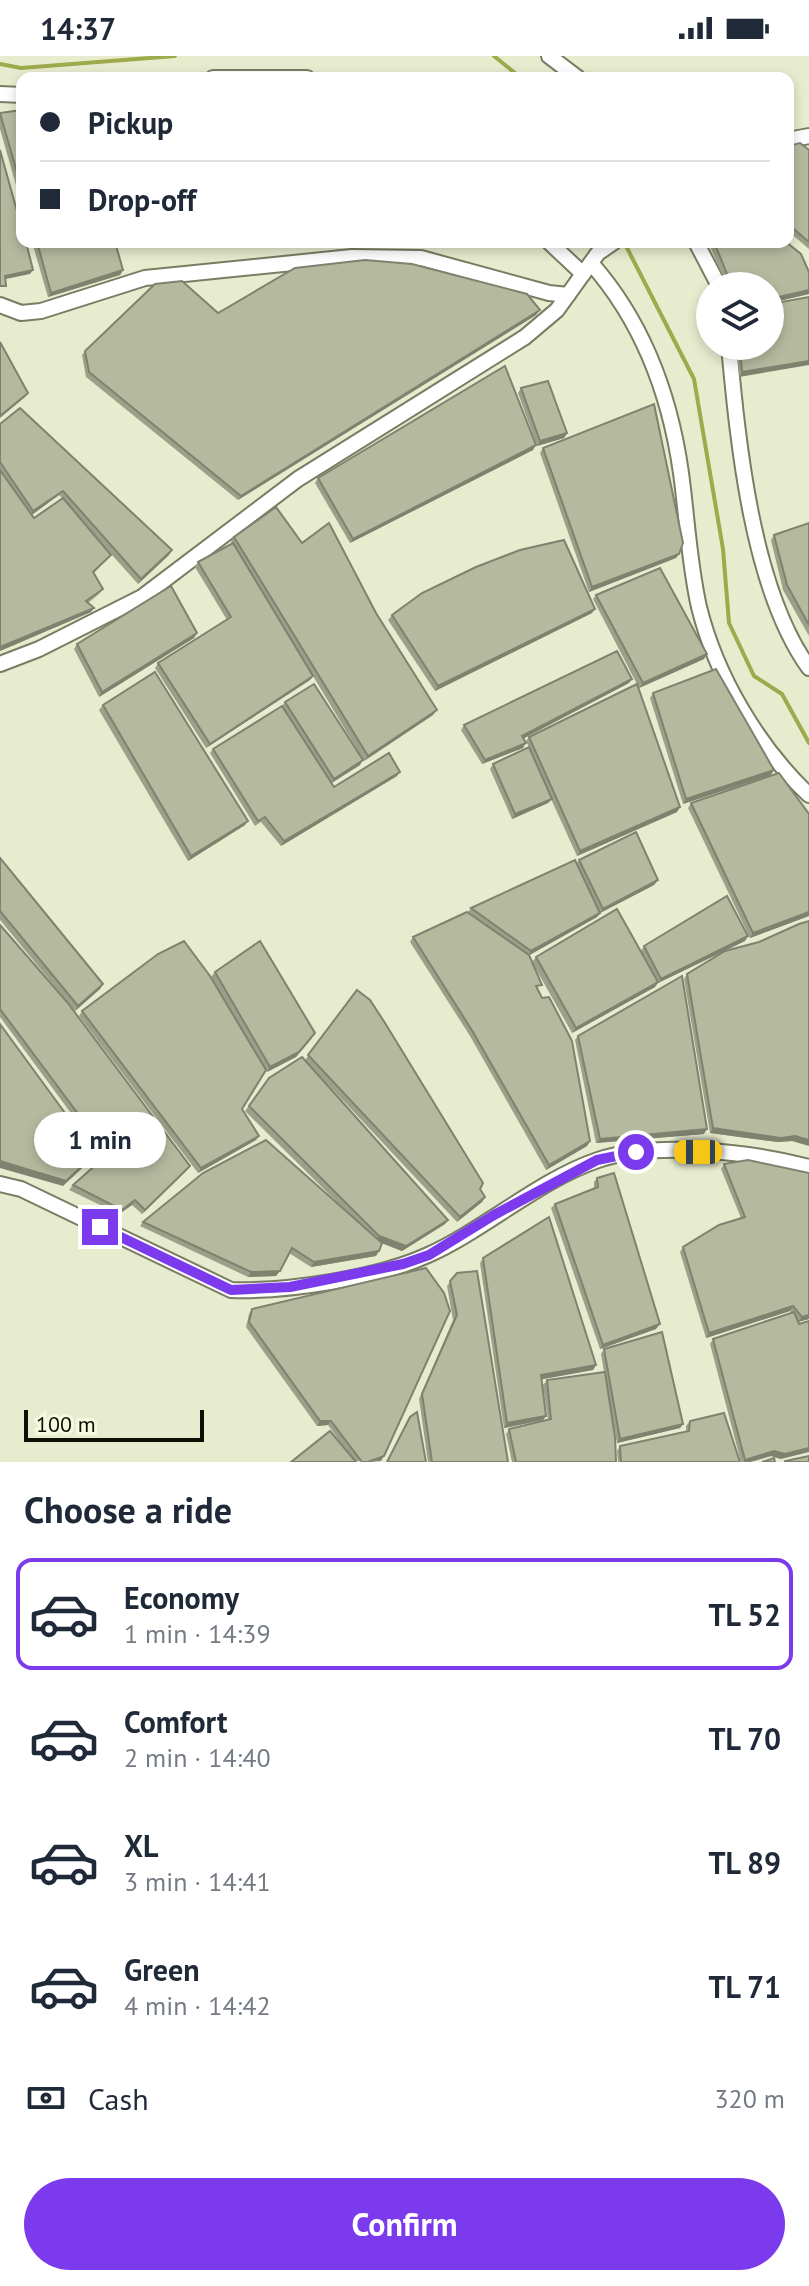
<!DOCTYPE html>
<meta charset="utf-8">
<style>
body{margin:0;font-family:"PT Sans",sans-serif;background:#f6f6f7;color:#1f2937;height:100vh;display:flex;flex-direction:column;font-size:30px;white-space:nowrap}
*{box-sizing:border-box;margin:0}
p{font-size:26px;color:#747a83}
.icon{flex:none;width:44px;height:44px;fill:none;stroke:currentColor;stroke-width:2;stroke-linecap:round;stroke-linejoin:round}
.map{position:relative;height:1406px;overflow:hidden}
.sheet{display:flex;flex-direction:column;background:#fff;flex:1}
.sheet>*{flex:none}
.banner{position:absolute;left:16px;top:16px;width:778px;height:176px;border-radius:16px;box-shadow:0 4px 12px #0003;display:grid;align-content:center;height:176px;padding:0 24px;background:#fff}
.buttons{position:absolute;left:696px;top:216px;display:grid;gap:16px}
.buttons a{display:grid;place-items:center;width:88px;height:88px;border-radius:50%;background:#fff;box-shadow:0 4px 12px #0003;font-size:40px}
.scale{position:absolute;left:24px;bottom:20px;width:180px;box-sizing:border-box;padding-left:8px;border:4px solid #0e1006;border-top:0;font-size:22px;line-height:28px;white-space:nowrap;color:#0e1006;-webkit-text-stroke:6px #f4fadd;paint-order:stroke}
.end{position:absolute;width:36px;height:36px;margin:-18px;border:10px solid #7c3aed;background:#fff;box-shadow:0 0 0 4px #fff}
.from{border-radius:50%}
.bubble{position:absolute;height:56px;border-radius:28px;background:#fff;box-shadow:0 4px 12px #0003;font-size:26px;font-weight:700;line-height:56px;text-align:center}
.car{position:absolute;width:24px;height:48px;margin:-24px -12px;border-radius:10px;box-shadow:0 0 6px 2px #0007;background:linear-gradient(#f5c518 24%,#345 0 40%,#f5c518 0 76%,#345 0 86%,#f5c518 0)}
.banner b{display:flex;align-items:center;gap:28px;height:76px;font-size:30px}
.banner b+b{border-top:2px solid #e0e1e3}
.banner i{width:20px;height:20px;background:#1f2937}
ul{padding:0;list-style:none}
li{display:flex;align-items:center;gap:24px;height:112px;margin:0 16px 12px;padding:0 8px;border:4px solid transparent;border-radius:16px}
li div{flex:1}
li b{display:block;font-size:30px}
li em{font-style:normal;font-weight:700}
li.selected{border-color:#7c3aed}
li>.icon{width:72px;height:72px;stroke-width:1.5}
h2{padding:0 24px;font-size:36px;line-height:96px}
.pay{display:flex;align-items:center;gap:20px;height:88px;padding:0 24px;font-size:30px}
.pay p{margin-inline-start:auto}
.cta{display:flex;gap:16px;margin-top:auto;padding:16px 24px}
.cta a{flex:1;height:92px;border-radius:48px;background:#7c3aed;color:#fff;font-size:32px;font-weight:700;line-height:92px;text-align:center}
.status{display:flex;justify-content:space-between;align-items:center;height:56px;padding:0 40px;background:#fff;direction:ltr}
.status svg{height:22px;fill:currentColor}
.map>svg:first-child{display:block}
</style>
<div class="status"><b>14:37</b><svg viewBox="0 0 49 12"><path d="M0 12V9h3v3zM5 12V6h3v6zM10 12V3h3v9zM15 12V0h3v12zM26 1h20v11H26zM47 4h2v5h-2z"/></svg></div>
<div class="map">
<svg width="809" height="1406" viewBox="0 0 809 1406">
<rect width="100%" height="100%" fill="#e7eccf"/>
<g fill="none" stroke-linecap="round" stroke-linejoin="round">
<g stroke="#9eaa4c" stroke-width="4">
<polyline points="494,0 521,22"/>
<polyline points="0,8 21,12 175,0"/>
<polyline points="624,186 694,323 723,493 729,567 754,620 782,638 809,687"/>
</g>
<g stroke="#797d63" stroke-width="18">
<g id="minor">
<polyline points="549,0 578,22"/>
<polyline points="213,22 307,22"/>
<polyline points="0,38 22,39"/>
<polyline points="788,84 809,80"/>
<polyline points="549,186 583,218"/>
<polyline points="696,186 719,230"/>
<path d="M591,207C643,266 670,339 681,417C687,461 689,507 699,551C716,620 758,691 809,739"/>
<polyline points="0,249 21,257 41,255 145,222 352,201 421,202 549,237 568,239"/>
<path d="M729,290C738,387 752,533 809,612"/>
<polyline points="0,608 39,593 142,541 298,423 525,281 557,254 598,197 614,186"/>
<path d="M0,1128L21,1133L231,1234C286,1236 378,1222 428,1199C484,1174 539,1124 598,1104C655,1085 752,1096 809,1111"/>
</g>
</g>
<use href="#minor" stroke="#fff" stroke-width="14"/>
</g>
<g fill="#9ca089" fill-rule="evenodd">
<polygon points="22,54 22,150 0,73 0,57"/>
<polygon points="788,90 809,94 809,193 788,175"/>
<polygon points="32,186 122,186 116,189 123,214 120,219 48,241"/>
<polygon points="708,186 786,186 809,216 809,238 770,247 770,230 727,230"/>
<polygon points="218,257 536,259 238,444 86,321 82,299 85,295"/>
<polygon points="737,290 770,290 739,321"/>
<polygon points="521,332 567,377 564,382 537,390 518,337"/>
<path d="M0,368L169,499L138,528L87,471L111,499L94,517L103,533L99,538L88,547L91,556L0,595ZM59,439L62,442L34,462L32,459Z"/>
<polygon points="543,392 679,498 676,502 589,536 540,397"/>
<polygon points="533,394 350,487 315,427 318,422"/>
<polygon points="809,467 809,580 783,534 771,484 774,479"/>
<polygon points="234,481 302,487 376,557 433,659 364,705 313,620 310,624 206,692 155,612 158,607 227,564 195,511 198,506 232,488 231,486"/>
<polygon points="596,539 704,603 639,632 593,543"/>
<polygon points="592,557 435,635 388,564 392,559"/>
<polygon points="197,577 194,582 99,641 74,593 77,588"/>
<polygon points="629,627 523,682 523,692 482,708 461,674 464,669"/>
<polygon points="653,637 771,719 683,748 650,642"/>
<polygon points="285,646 360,709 332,727 334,731 397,720 281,790 261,766 255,770 210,697 213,693 282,650"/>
<polygon points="103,649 245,769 188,805 99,654"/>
<polygon points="529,681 680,751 677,756 577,800 551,743 548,747 512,763 490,713 493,708 529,691 526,685"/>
<polygon points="691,747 809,860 750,882 688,752"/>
<polygon points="0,802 103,928 100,933 75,955 0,864"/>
<polygon points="579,804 658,824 654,829 600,857 597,861 529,899 538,933 590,1085 587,1090 546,1114 470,980 410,886 413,881 468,856 471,852 577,807"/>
<polygon points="0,869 187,1114 142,1158 132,1149 119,1158 69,1134 73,1129 104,1102 0,961"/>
<polygon points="745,885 658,927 655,931 572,977 532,906 536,901 641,895 644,890"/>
<polygon points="215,916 312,982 296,1001 267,1016 211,921"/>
<polygon points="687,918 792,1085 778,1086 710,1077 684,923"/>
<polygon points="357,934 485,1141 482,1146 457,1166 305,1004"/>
<polygon points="82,955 242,1053 259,1080 256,1084 198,1117 79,960"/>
<polygon points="578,980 704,1078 596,1087 575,984"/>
<polygon points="269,1022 448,1164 445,1168 402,1195 382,1187 376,1200 311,1211 289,1197 276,1220 248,1221 140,1170 143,1166 342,1151 245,1055"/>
<polygon points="724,1108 809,1117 809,1263 798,1266 781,1403 771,1400 750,1406 741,1406 710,1288 713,1283 792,1257 790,1255 706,1282 680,1196 683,1191 741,1162 721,1113"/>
<polygon points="597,1122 656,1273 600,1293 551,1152 555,1148 594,1132 594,1126"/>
<polygon points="483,1202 596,1309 593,1314 542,1323 546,1360 543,1364 504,1372 480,1207"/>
<polygon points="457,1217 508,1406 428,1406 419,1343 453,1264 447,1230"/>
<polygon points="252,1253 381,1405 291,1406 349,1398 328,1369 317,1370 246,1271 249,1258"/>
<polygon points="604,1293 683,1368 680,1372 617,1387 611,1354 616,1406 512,1406 506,1378 509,1373 548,1364 543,1329 547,1324 604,1316 601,1298"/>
<polygon points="690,1365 740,1406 618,1406 617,1395 620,1390 686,1376 686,1370"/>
</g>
<g fill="#7f826f">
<polygon points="33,214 30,218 1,224 5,220"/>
<polygon points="123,214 120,219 48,241 51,237"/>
<polygon points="809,234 809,238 770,247 770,243"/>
<polygon points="540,254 536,259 238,444 241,440"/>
<polygon points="809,305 809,309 739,321 742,316"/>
<polygon points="28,337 25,341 0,362 0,360"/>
<polygon points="567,377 564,382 537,390 540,385"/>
<polygon points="536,389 533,394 350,487 353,483"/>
<polygon points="63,435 59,439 30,460 33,455"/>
<polygon points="172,494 169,499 138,528 141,523"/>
<polygon points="679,498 676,502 589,536 592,531"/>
<polygon points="94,552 91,556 0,595 0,591"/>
<polygon points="595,553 592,557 435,635 438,630"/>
<polygon points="197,577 194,582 99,641 102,636"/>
<polygon points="707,598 704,603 639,632 643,627"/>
<polygon points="313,620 310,624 206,692 210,688"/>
<polygon points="632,623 629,627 519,685 522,680"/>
<polygon points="437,654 433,659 364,705 368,700"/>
<polygon points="526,687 523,692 482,708 485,704"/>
<polygon points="363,704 360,709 331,727 334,723"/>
<polygon points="774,714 771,719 683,748 686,743"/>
<polygon points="400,716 397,720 281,790 284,785"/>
<polygon points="552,743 548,747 512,763 515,758"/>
<polygon points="680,751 677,756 577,800 580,795"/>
<polygon points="248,765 245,769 188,805 191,800"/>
<polygon points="658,824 654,829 600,857 603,853"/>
<polygon points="809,856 809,860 750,882 753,877"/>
<polygon points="600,857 597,861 528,900 531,895"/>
<polygon points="748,880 745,885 658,927 661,923"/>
<polygon points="658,926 655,931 572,977 576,972"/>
<polygon points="103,928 100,933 75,955 78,950"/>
<polygon points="312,982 296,1001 267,1016 270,1011"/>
<polygon points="713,1072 795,1080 809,1084 809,1090 792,1085 778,1086 710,1077"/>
<polygon points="707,1073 704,1078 596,1087 600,1083"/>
<polygon points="259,1080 256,1084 198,1117 201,1112"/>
<polygon points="590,1085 587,1090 546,1114 549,1109"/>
<polygon points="95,1098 92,1103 63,1130 0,1112 0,1106"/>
<polygon points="190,1110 187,1114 142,1158 145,1154"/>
<polygon points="485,1141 482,1146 457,1166 460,1161"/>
<polygon points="135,1144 132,1149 119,1158 122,1154"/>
<polygon points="448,1164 445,1168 402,1195 376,1185 379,1180"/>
<polygon points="379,1195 376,1200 311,1211 314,1206"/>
<polygon points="280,1215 276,1220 248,1221 251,1216"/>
<polygon points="793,1250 790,1255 706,1282 709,1277"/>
<polygon points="809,1259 809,1263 798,1266 802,1261"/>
<polygon points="660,1268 656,1273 600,1293 603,1289"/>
<polygon points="596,1309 593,1314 538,1324 541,1319"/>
<polygon points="546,1360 543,1364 504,1372 507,1367"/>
<polygon points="320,1365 331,1365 328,1369 317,1370"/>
<polygon points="683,1368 680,1372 617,1387 620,1383"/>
<polygon points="809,1392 809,1396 781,1403 771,1400 750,1406 744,1406 745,1404 774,1395"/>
<polygon points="384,1400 381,1405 368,1406"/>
</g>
<g fill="#b5ba9f" stroke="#7f826f" stroke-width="2">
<polygon points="22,54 22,134 0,57"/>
<polygon points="800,87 809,94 809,186 788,168 788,90"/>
<polygon points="0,94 22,173 22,186 26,186 33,214 5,220 6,230 0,230"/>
<polygon points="37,186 115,186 123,214 51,237"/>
<polygon points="714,186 786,186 801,198 809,216 809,234 770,243 770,230 732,230"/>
<polygon points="365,204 412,208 527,238 540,254 241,440 89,316 85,295 155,228 182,225 218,257 295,212"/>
<polygon points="809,241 809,305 742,316 740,290 770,290 770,248"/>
<polygon points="0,286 28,337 0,360"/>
<polygon points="505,310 536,389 353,483 318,422"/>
<polygon points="548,325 567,377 540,385 521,332"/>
<polygon points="654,348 683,487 679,498 592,531 543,392"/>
<polygon points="20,352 172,494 141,523 63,435 33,455 0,406 0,368"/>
<polygon points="0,414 34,462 63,442 111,499 93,516 103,533 86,545 94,552 0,591"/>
<polygon points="276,451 302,487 329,467 376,557 437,654 368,700 234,481"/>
<polygon points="809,467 809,569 787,529 774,479"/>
<polygon points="564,484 595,553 438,630 392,559 422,537 476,511 520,494"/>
<polygon points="233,487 313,620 210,688 158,607 231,561 198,506"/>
<polygon points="660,512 707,598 643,627 596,539"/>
<polygon points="171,530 197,577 102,636 77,588"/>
<polygon points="617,595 632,623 522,680 526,687 485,704 464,669"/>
<polygon points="716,613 774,714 686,743 653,637"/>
<polygon points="155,616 248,765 191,800 103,649"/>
<polygon points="314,628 363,704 334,723 285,646"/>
<polygon points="637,628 680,751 580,795 529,681"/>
<polygon points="282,650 334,731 389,697 400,716 284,785 265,761 258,765 213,693"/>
<polygon points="529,691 552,743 515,758 493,708"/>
<polygon points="779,717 809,758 809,856 753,877 691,747"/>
<polygon points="636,776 658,824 603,853 579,804"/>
<polygon points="0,802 103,928 78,950 0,855"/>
<polygon points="575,804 600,857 531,895 471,852"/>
<polygon points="727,840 748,880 661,923 644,890"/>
<polygon points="617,853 658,926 576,972 536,901"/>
<polygon points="467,856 529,899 542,929 536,930 542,942 549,941 572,985 590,1085 549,1109 473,976 413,881"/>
<polygon points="809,865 809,1084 795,1080 781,1082 713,1072 687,918 725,895 759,886 799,868"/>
<polygon points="0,869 67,946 190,1110 145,1154 135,1144 122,1154 73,1129 108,1098 0,953"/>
<polygon points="184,885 210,920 266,1014 242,1053 259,1080 201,1112 82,955 158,898"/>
<polygon points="260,885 315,977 299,996 270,1011 215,916"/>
<polygon points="682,920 707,1073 600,1083 578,980"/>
<polygon points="357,934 370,944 385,967 483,1127 480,1133 485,1141 460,1161 308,999"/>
<polygon points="0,968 95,1098 66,1125 0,1105"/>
<polygon points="302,1001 448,1164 406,1190 379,1180 249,1050 269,1022"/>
<polygon points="266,1084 382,1187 379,1195 314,1206 292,1192 280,1215 251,1216 143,1166 203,1117"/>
<polygon points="748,1104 809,1117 809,1259 802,1261 793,1250 709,1277 683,1191 719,1169 745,1161 724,1108"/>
<polygon points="614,1117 660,1268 603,1289 555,1148 598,1131 597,1122"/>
<polygon points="549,1161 596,1309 541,1319 546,1360 507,1367 483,1202"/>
<polygon points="426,1212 444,1237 450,1255 384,1400 368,1406 362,1406 331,1365 320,1365 249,1266 252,1253"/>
<polygon points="477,1215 508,1406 432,1406 422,1338 457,1259 450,1225 457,1217"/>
<polygon points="794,1256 799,1268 809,1265 809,1392 785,1398 774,1395 745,1404 713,1283"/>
<polygon points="662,1276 683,1368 620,1383 604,1293"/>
<polygon points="605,1316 615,1381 616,1406 516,1406 509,1373 551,1363 547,1324"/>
<polygon points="417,1356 426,1406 387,1406 410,1361"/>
<polygon points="724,1357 740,1406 621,1406 620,1390 689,1375 690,1365"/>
<polygon points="330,1375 356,1406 291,1406"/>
<polygon points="809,1400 809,1406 785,1406 785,1405"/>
<polygon points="774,1402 775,1406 762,1406"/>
</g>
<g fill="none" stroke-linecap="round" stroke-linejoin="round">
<polyline stroke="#7c3aed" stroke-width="10" points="100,1171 231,1234 290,1231 403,1208 429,1199 494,1159 597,1104 636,1096"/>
</g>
</svg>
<div class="buttons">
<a><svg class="icon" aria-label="layers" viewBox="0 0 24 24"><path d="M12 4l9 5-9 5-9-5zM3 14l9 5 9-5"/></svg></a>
</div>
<div class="scale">100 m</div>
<i class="end from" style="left:636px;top:1096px"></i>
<i class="end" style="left:100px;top:1171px"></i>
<div class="bubble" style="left:34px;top:1056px;width:132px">1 min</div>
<i class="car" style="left:698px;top:1096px;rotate:270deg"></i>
<div class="banner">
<b><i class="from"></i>Pickup</b>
<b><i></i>Drop-off</b>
</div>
</div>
<section class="sheet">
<h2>Choose a ride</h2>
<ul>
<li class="selected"><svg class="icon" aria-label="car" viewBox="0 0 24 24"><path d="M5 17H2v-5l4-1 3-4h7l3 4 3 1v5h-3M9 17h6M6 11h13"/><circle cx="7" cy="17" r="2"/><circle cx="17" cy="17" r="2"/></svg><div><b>Economy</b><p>1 min · 14:39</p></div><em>TL 52</em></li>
<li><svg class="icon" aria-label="car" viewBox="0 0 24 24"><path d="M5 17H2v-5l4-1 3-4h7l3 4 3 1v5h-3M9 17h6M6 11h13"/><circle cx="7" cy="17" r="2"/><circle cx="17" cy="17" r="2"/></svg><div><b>Comfort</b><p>2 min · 14:40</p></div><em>TL 70</em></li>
<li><svg class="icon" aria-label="car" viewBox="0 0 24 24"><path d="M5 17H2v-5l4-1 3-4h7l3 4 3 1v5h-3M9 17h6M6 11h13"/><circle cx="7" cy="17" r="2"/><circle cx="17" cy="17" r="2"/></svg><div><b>XL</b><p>3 min · 14:41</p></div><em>TL 89</em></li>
<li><svg class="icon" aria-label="car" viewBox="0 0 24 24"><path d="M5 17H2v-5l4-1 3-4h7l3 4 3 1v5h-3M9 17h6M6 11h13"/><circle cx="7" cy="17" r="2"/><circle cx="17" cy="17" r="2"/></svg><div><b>Green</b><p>4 min · 14:42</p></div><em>TL 71</em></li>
</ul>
<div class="pay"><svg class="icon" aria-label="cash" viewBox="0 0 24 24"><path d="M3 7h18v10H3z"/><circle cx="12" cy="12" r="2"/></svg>Cash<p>320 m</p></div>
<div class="cta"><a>Confirm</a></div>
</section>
